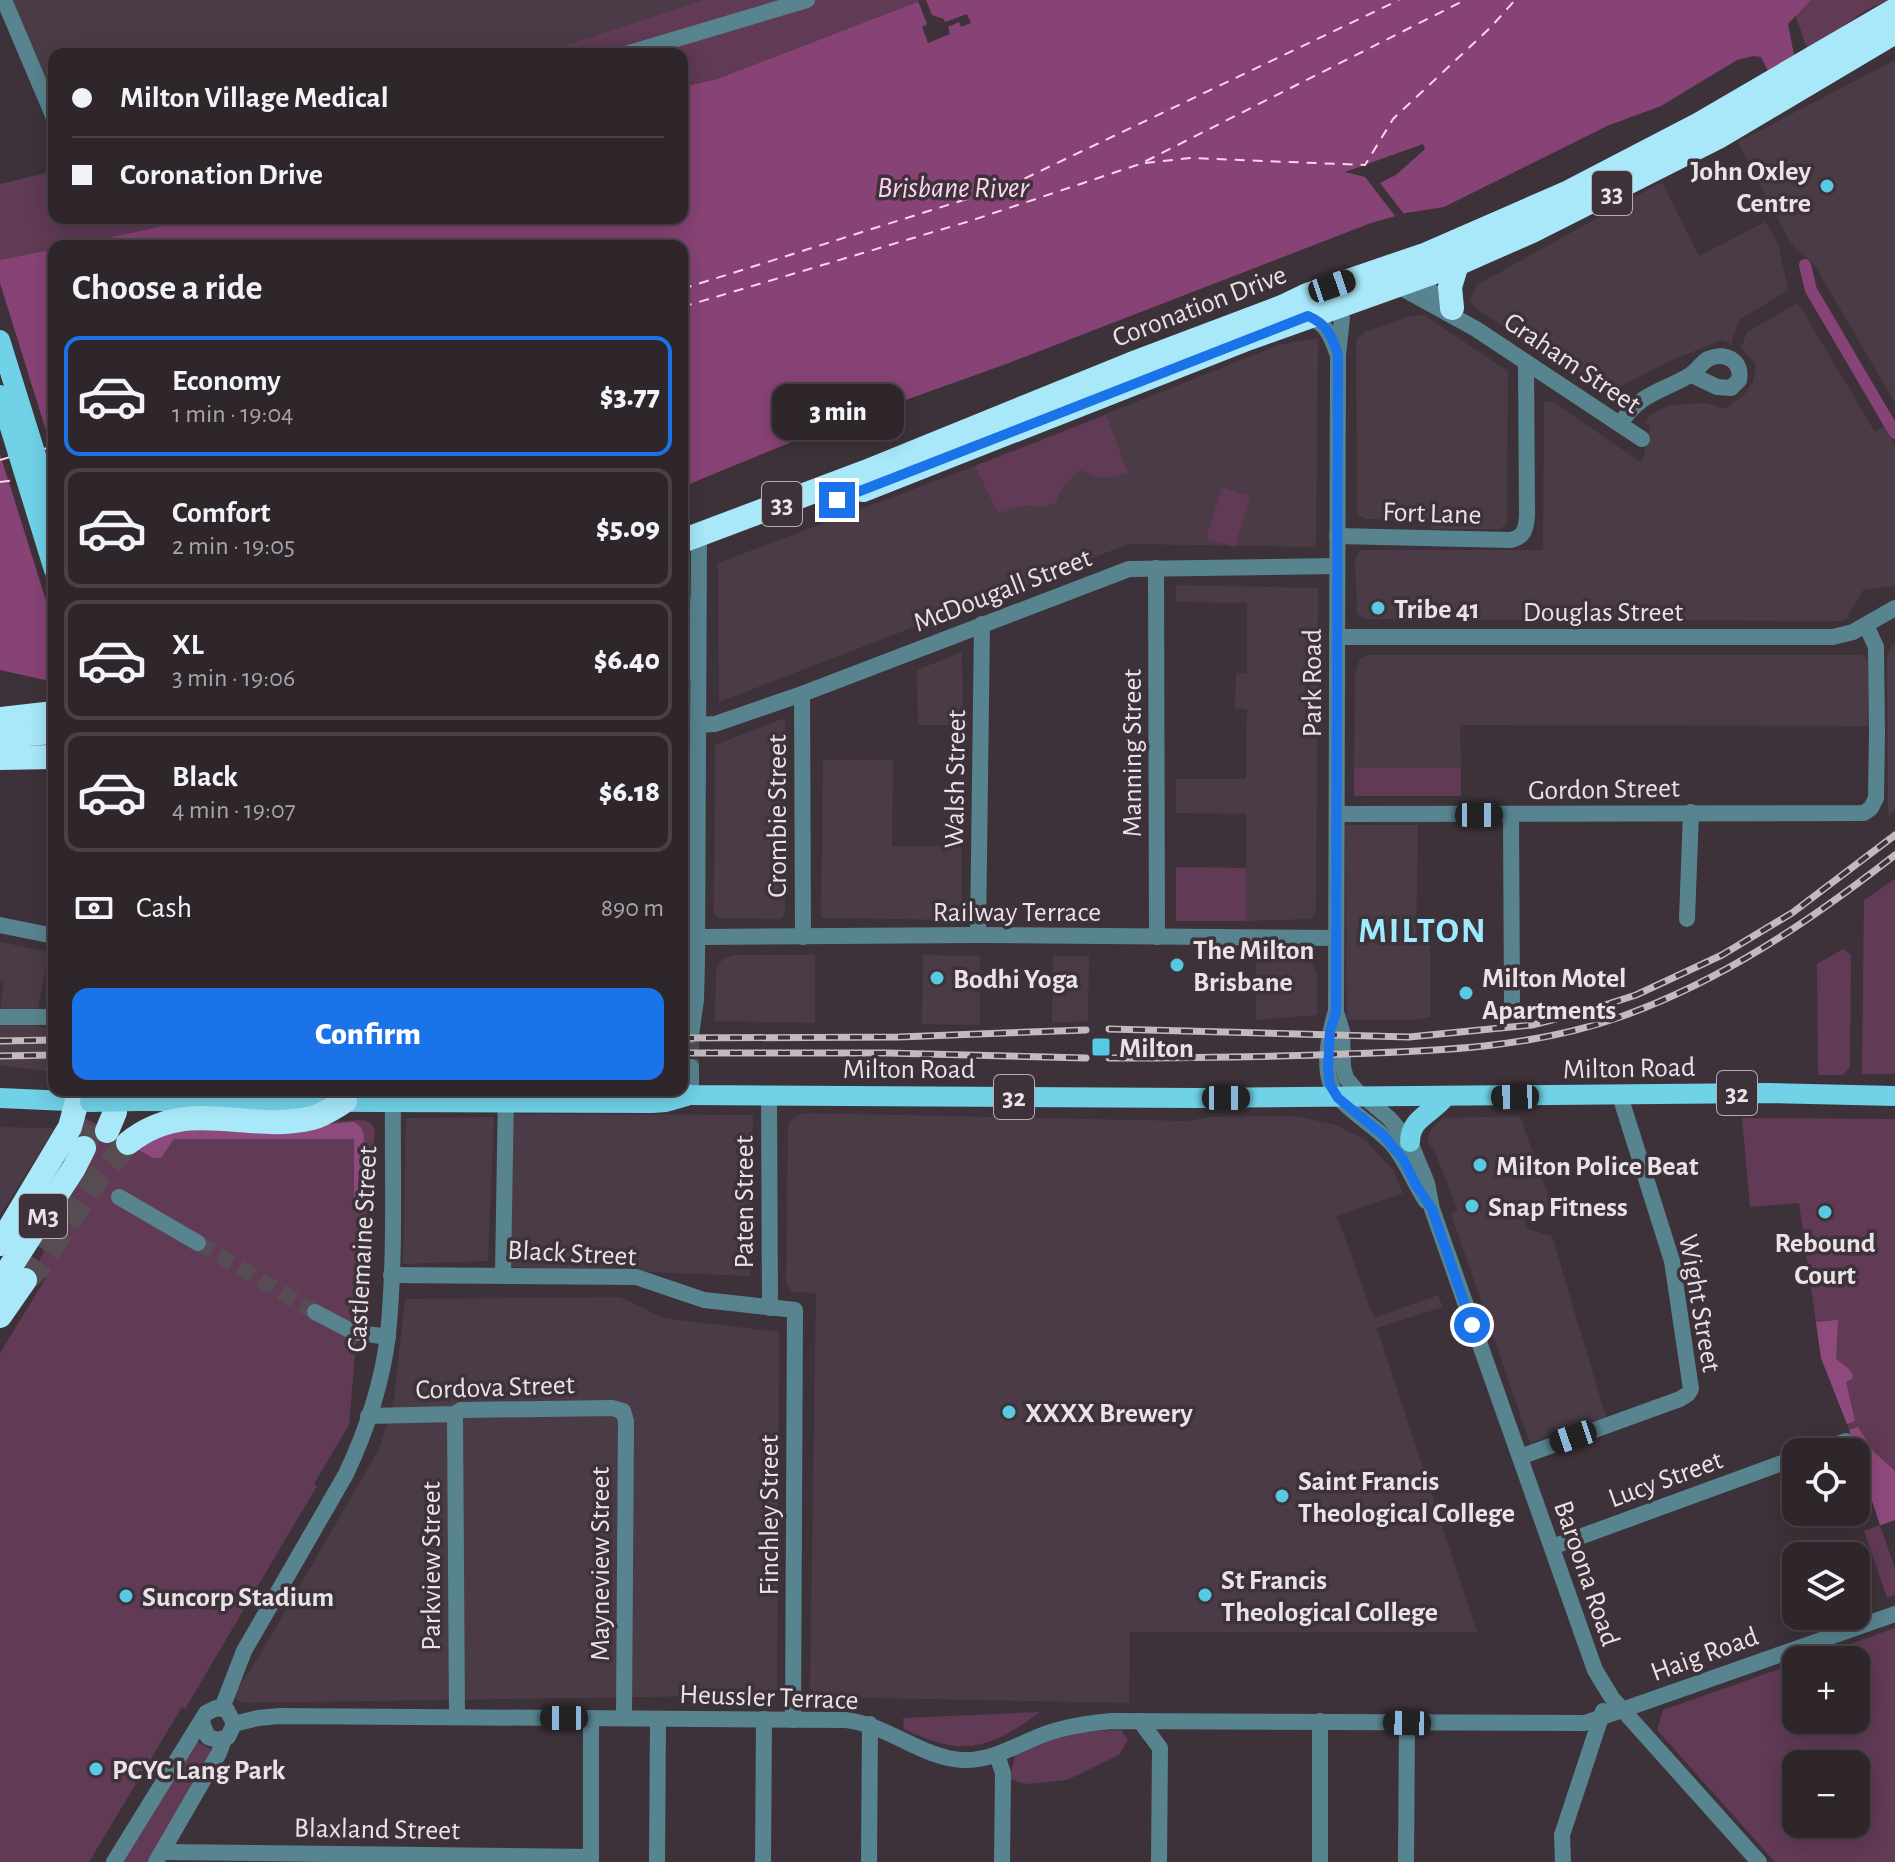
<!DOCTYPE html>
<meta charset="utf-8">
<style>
body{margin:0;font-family:"Alegreya Sans",sans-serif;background:#3a3237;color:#f1f3f6;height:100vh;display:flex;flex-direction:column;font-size:30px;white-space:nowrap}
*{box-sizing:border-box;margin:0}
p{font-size:26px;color:#a7a5a9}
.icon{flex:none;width:44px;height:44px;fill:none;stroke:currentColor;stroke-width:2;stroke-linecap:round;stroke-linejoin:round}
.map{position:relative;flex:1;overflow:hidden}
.details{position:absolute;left:48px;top:240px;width:640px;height:856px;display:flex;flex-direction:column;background:#2e262b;border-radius:16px;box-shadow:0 4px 20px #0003,0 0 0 2px #494347}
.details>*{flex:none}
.banner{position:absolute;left:48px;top:48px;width:640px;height:176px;border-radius:16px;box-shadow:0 4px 20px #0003,0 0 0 2px #494347;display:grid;align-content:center;height:176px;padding:0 24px;background:#2e262b}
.tools{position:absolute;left:1782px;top:1438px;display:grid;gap:16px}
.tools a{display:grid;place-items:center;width:88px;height:88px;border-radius:16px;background:#2e262b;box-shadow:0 4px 20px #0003,0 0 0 2px #494347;font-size:40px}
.end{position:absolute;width:36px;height:36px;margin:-18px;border:10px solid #1a73e8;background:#fff;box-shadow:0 0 0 4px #fff}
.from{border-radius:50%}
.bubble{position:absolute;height:56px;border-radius:16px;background:#2e262b;box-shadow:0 4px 20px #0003,0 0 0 2px #494347;font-size:26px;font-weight:800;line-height:56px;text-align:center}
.car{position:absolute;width:24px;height:48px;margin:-24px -12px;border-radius:10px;box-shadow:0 0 6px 2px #0007;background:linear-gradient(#222 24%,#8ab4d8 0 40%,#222 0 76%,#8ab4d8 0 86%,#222 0)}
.banner b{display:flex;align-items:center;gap:28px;height:76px;font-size:30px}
.banner b+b{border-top:2px solid #494347}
.banner i{width:20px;height:20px;background:#f1f3f6}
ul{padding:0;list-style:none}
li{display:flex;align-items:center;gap:24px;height:120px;margin:0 16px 12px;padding:0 8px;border:4px solid #494347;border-radius:16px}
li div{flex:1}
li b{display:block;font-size:30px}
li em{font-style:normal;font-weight:800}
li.on{border-color:#1a73e8}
li>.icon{width:72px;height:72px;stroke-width:1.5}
h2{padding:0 24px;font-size:36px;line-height:96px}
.pay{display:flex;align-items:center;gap:20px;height:88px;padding:0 24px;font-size:30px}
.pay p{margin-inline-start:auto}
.action{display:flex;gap:16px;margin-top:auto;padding:16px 24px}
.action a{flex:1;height:92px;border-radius:16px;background:#1a73e8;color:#fff;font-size:32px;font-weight:800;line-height:92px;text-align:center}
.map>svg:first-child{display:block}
</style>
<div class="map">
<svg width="1895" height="1862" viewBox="0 0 1895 1862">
<rect width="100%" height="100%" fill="#3d3239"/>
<g fill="#4b3b46">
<polygon points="12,0 702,0 539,54 54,54 54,101"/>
<polygon points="1893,61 1895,61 1895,403 1814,264 1791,244 1738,142"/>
<polygon points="1662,182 1699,256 1765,222 1778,243 1788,290 1739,320 1731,344 1722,340 1670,361 1606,394 1474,307 1470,300 1477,285"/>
<polygon points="1798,303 1875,432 1885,427 1895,445 1895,586 1863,590 1847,618 1843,621 1366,619 1357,614 1355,559 1361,550 1543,550 1544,402 1552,401 1642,463 1650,426 1645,423 1650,415 1669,405 1707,403 1725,409 1744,395 1753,382 1756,364 1741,348 1747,332"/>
<polygon points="1424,315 1508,371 1507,522 1501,529 1431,529 1431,520 1366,519 1357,514 1356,340 1365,332 1411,316"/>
<polygon points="1318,338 1316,547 1129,544 719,702 718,563 975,466 1279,345"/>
<polygon points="1176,585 1318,588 1316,911 1311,919 1246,921 1246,814 1176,813 1176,779 1246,779 1246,761 1247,709 1235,708 1236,673 1247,673 1247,603 1176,602"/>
<polygon points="1895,643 1895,811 1888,816 1887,657 1891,646"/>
<polygon points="962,652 963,725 918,725 917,670"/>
<polygon points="1368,655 1862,655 1868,661 1868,726 1460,725 1461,768 1354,768 1355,674 1360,659"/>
<polygon points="785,718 785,914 780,919 720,918 714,914 715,745"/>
<polygon points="823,760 893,760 892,846 962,847 962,917 954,920 821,918"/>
<polygon points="1345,825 1418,825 1416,937 1430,938 1430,1017 1414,1020 1347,1020"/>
<polygon points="0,942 49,952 38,1009 0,1009 4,982 0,980"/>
<polygon points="733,955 815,955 815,1023 715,1021 716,968 723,959"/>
<polygon points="923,955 980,956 980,1025 922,1024"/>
<polygon points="1053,956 1089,956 1088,1021 1052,1023"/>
<polygon points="1256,956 1300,956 1310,960 1317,974 1317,1015 1256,1020"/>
<polygon points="51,1023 54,1023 54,1072 0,1065 0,1025 36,1025 48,1029"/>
<polygon points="804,1113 1187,1121 1210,1117 1295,1116 1336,1125 1365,1140 1393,1170 1403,1193 1337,1216 1374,1318 1438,1295 1443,1307 1377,1328 1477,1632 1130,1632 1129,1703 819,1697 810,1688 816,1293 792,1292 786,1284 788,1124 795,1117"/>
<polygon points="511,1114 753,1115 750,1276 510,1267"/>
<polygon points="1520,1116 1555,1215 1524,1215 1527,1229 1552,1236 1606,1417 1530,1443 1451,1214 1457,1209 1435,1152 1427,1141 1431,1129 1443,1118"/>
<polygon points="494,1117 488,1261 403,1264 406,1118"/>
<polygon points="0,1127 52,1128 53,1131 0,1215"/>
<polygon points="620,1297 663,1318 779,1332 777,1695 243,1703 232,1696 258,1658 379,1449 394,1400 405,1299"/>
</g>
<g fill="#613a56" fill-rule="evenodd">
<polygon points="702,0 922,0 717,79 682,87 682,54 539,54"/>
<polygon points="1811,0 1889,0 1866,10 1808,52 1795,14"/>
<polygon points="54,171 54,218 201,218 68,246 54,246 54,249 0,260 0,184"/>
<path d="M1106,415L1128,473C1110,478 1097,481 1081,470L1065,484L1055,503L1042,508L1026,505L998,513L975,466Z"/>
<polygon points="1222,487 1250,496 1235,547 1206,538"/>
<rect x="1354" y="768" width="107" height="28"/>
<polygon points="1176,867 1246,868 1246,921 1176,921"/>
<polygon points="1895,879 1895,1074 1862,1074 1864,900"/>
<polygon points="1843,949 1851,955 1850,1067 1843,1075 1818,1075 1817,964"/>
<polygon points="82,1116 135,1147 148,1134 362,1120 369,1122 375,1129 349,1425 314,1484 317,1486 185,1709 182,1707 89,1862 0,1862 0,1353 46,1278 39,1261 81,1177 15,1274 80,1172 71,1140"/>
<polygon points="1742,1118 1895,1119 1895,1520 1880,1526 1895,1568 1895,1595 1887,1598 1864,1531 1880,1525 1847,1424 1821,1358 1799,1203 1750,1207"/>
<path d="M1895,1628V1862H1775L1657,1730L1663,1710L1796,1663V1720H1856V1660H1806ZM1796,1764H1856V1824H1796Z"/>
<path d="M1040,1712C990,1749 963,1758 904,1729L903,1718Z"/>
<polygon points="1121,1730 1128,1740 1119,1755 1067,1780 1026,1784 1010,1779 1015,1755 1068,1732"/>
<polygon points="195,1741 214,1751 148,1862 120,1862"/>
</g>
<g fill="#8f4a7d">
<polygon points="354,1122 361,1127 364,1135 363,1207 354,1207 354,1139 174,1139 161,1158 153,1158 137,1149 167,1127 276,1128"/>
<polygon points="1838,1320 1836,1359 1848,1368 1853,1375 1852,1379 1846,1382 1855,1421 1847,1424 1821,1358 1816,1322"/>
<polygon points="1858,1427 1873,1451 1895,1471 1895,1520 1880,1525 1849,1430"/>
</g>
<g fill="#874375">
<polygon points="922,0 1811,0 1788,24 1794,55 1768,71 1761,57 1754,56 1737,60 1661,106 1607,126 1444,207 1406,213 1371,223 1006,364 811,434 682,487 682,246 69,246 201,218 682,218 682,87 717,79"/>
<polygon points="54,249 54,682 0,670 0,260"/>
</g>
<g fill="#3d3239">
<polygon points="922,0 926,0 932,15 944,19 945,22 967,14 971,23 961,27 959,22 948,27 950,34 928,43 922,27 927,24 918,1"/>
<polygon points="1423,144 1425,149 1396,175 1380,183 1404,214 1395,216 1365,177 1345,172"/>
<polygon points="0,283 54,456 54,626 0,454"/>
</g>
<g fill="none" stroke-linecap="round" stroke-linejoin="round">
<polyline stroke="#874375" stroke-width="12" points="1805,265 1811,290 1895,433"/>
<g stroke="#fcd4ef" stroke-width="2" stroke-dasharray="10 8" stroke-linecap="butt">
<polyline points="1145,163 1190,158 1365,165 1393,119 1491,27 1515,0"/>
<polyline points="682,289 1011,185 1399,0"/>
<polyline points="682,307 970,221 1140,164 1465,0"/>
<polyline points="44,449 54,446"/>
<polyline points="0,460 10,457"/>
<polyline points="0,482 15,480"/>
</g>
<g stroke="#574c53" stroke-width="16" stroke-dasharray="16 8" stroke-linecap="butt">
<polyline points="691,1035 691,1067"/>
<polyline points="198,1243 315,1312"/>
</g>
<g stroke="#574c53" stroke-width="24" stroke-dasharray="24 12" stroke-linecap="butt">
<polyline points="84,1148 95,1124"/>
<polyline points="25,1280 38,1268 99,1176 128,1143"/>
</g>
<g stroke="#58848f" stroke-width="16">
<polyline points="4,0 54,118"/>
<polyline points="626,54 807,0"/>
<polyline points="1410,274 1451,307"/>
<polyline points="1396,285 1476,329 1642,439"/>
<polyline points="1329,303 1342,318 1338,355 1336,1012 1342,1031 1343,1067 1346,1078 1356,1090 1389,1118 1410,1142 1427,1183 1432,1209 1595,1670 1612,1698 1759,1862"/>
<path d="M1308,316C1326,323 1331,336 1337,353"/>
<path d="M1620,424C1641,392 1660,393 1690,375C1697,371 1701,363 1708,359C1725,351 1743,361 1739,380L1731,388L1717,387L1692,375"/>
<path d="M1337,536L1511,540C1524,537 1526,529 1527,516L1526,362"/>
<polyline points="1156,568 1157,937"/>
<polyline points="682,594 690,672"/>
<polyline points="1337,637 1833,637 1853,632 1895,608"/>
<polyline points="802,694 803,937"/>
<polyline points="697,725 715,724 802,694 1129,569 1337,566"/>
<polyline points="1337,814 1864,813 1871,808 1876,798 1877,734 1876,647 1866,625"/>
<polyline points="1511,815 1512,1006"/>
<polyline points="1687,919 1691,812"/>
<polyline points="0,925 54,936"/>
<polyline points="978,935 982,624"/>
<polyline points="697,937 978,935 1336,938"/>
<path d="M1335,1014C1328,1039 1320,1077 1339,1098C1354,1115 1375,1126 1391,1143C1406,1160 1414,1183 1426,1201"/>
<polyline points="0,1017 54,1017"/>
<polyline points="691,1035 696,1000 697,961 699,536"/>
<polyline points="691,1067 691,1095"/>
<polyline points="769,1095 770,1308"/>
<polyline points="119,1197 198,1243"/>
<polyline points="503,1274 506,1090"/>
<polyline points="391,1275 636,1277 704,1300 795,1310 793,1720"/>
<polyline points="315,1312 353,1332 388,1337"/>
<polyline points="455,1414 457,1717"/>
<polyline points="368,1416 455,1414 461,1410 612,1408 623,1411 626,1421 624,1718"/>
<polyline points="1814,1452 1846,1441"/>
<polyline points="1520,1457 1680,1399 1688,1394 1691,1389 1672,1261 1620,1096"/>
<polyline points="1552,1547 1796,1458"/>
<path d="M222,1708L244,1651L346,1474C366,1432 383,1381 388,1334C396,1254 392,1171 393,1090"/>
<polyline points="591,1718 591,1862"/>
<polyline points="1140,1721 1160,1748 1159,1862"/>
<path d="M234,1724L258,1718L280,1716L846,1720C888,1725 922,1758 963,1760C993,1761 1018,1744 1045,1734C1067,1726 1089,1723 1112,1721L1585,1723L1895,1614"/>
<polyline points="997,1755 1003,1773 1002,1862"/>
<polyline points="162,1852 591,1857"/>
<polyline points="114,1862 206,1713 216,1708 227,1710 234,1724 228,1737 218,1740 208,1737 202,1723"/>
<polyline points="156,1862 219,1753 224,1739"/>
<polyline points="657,1862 658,1719"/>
<polyline points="763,1862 764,1719"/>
<polyline points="869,1862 870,1724"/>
<polyline points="1320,1862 1320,1721"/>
<polyline points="1406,1862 1407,1723"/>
<polyline points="1563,1862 1562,1835 1603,1711"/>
</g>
<g stroke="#70d1e7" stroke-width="20">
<polyline points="0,340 54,513"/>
<polyline points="0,395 54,570"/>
<polyline points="670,1090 691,1095 1197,1098 1767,1093 1895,1096"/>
<polyline points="0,1098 90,1102"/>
<polyline points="139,1101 652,1103 666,1102 687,1096"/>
<path d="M1410,1142C1410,1118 1432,1114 1445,1097"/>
</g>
<g stroke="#a8e8f8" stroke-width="24">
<polyline points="1452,308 1450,287 1457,264"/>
<polyline points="863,490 1244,340 1457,264 1532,231 1720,136 1895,32"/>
<polyline points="682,541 865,472 1131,364 1282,307 1307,295 1427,254 1569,192 1696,126 1895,10"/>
<polyline points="0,719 54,713"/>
<polyline points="0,736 54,732"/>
<polyline points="0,758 54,757"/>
<polyline points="107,1131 115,1112"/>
<path d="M128,1143C187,1095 246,1134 312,1118C324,1115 335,1107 345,1101"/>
<polyline points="0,1244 70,1127 80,1090"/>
<polyline points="0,1283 74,1168 84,1148"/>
<polyline points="0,1316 25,1280"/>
</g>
<g stroke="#c2babf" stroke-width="7">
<g id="rail">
<polyline points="1109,1029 1409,1037 1532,1025 1583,1012 1636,995 1722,955 1792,913 1895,835"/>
<polyline points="682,1038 899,1037 1086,1030"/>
<polyline points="0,1041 54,1040"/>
<polyline points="682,1053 887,1053 1086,1058"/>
<polyline points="0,1056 54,1055"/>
<path d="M1109,1058C1188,1058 1267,1057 1345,1054C1438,1051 1531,1048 1620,1017C1722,981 1810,921 1895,855"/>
</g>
</g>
<use href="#rail" stroke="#3d3239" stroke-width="4" stroke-dasharray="12" stroke-linecap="butt"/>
<polyline stroke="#70d1e7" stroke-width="20" points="90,1102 139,1101"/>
</g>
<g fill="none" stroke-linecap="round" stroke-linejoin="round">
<path stroke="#1a73e8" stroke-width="10" d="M837,500L1308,316C1327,324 1332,336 1338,355L1336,1012L1330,1032L1328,1068L1330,1085L1338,1098L1383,1135L1403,1159L1416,1185L1432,1209L1472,1325"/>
</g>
<g fill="#57c9e2" stroke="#3d3239" stroke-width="3">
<circle cx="1827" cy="186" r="8"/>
<circle cx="1378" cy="608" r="8"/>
<circle cx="1177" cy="965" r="8"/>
<circle cx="937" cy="978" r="8"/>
<circle cx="1466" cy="993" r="8"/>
<rect x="1091" y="1037" width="20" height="20" rx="4"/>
<circle cx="1480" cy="1165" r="8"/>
<circle cx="1472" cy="1206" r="8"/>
<circle cx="1825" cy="1212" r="8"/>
<circle cx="1009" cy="1412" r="8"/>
<circle cx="1282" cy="1496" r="8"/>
<circle cx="1205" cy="1595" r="8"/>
<circle cx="126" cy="1596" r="8"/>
<circle cx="96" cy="1769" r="8"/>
</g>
<g text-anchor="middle" stroke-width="7" stroke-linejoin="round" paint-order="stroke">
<g fill="#3d3239" stroke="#b5adb3" stroke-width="2">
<rect x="1592" y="171" width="40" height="44" rx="6"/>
<rect x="762" y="482" width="40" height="44" rx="6"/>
<rect x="1717" y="1071" width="40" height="44" rx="6"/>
<rect x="994" y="1075" width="40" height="44" rx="6"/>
<rect x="19" y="1194" width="48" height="44" rx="6"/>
</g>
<g font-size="26" font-weight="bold" fill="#e9e2e7">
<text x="1612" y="202">33</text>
<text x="782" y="513">33</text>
<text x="1737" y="1102">32</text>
<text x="1014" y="1106">32</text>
<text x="43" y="1225">M3</text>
</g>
<g font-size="28" font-weight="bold" fill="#e9e2e7" stroke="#3d3239" text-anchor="start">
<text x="1811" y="180" text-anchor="end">John Oxley<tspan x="1811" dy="32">Centre</tspan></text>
<text x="1394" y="618">Tribe 41</text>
<text x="1193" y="959">The Milton<tspan x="1193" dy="32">Brisbane</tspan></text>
<text x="1482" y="987">Milton Motel<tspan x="1482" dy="32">Apartments</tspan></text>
<text x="953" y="988">Bodhi Yoga</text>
<text x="1119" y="1057">Milton</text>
<text x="1496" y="1175">Milton Police Beat</text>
<text x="1488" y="1216">Snap Fitness</text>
<text x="1825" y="1252" text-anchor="middle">Rebound<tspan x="1825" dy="32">Court</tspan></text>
<text x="1025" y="1422">XXXX Brewery</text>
<text x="1298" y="1490">Saint Francis<tspan x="1298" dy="32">Theological College</tspan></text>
<text x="1221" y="1589">St Francis<tspan x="1221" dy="32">Theological College</tspan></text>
<text x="142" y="1606">Suncorp Stadium</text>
<text x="112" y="1779">PCYC Lang Park</text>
</g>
<g font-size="28" fill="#e9e2e7" stroke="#3d3239">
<text transform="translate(1199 305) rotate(-21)" y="10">Coronation Drive</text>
<text transform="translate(1573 362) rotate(34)" y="10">Graham Street</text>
<text transform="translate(1432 512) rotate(2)" y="10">Fort Lane</text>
<text transform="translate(1002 589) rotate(-21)" y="10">McDougall Street</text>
<text x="1603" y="621">Douglas Street</text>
<text transform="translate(1311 683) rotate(-90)" y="10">Park Road</text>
<text transform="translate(1131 753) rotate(-90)" y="10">Manning Street</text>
<text transform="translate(954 779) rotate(-89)" y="10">Walsh Street</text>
<text transform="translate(1604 788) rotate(-1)" y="10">Gordon Street</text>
<text transform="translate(776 816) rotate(-90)" y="10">Crombie Street</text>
<text x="1017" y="921">Railway Terrace</text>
<text transform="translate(1629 1067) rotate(-1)" y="10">Milton Road</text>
<text x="909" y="1078">Milton Road</text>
<text transform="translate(743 1202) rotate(-90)" y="10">Paten Street</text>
<text transform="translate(361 1249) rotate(-87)" y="10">Castlemaine Street</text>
<text transform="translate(572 1252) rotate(3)" y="10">Black Street</text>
<text transform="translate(1701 1303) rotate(80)" y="10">Wight Street</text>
<text transform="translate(495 1386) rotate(-2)" y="10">Cordova Street</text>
<text transform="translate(1665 1478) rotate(-20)" y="10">Lucy Street</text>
<text transform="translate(768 1515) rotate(-90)" y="10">Finchley Street</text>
<text transform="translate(599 1564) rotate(-90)" y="10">Mayneview Street</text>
<text transform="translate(430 1566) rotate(-90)" y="10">Parkview Street</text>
<text transform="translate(1588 1573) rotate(71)" y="10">Baroona Road</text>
<text transform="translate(1704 1653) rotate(-20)" y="10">Haig Road</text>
<text transform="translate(769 1696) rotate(2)" y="10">Heussler Terrace</text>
<text transform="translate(377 1828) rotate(1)" y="10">Blaxland Street</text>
</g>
<g font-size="30" font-style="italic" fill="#fcd4ef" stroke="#3d3239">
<text x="953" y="197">Brisbane River</text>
</g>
<g font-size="36" font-weight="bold" letter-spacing="2" fill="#9eebfe" stroke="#3d3239">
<text x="1423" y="942">MILTON</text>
</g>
</g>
</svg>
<div class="tools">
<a><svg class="icon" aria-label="locate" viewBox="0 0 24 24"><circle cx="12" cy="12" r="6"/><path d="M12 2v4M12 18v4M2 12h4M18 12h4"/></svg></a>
<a><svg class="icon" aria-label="layers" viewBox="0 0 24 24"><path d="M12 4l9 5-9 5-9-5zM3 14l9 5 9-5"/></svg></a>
<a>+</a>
<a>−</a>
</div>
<i class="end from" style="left:1472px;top:1325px"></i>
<i class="end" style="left:837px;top:500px"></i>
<div class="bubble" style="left:772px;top:384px;width:132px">3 min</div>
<i class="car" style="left:1332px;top:286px;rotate:71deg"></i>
<i class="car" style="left:1479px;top:815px;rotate:90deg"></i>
<i class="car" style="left:1515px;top:1097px;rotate:269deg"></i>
<i class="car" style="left:1226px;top:1098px;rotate:90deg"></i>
<i class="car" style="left:1573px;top:1437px;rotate:251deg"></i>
<i class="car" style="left:564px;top:1718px;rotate:270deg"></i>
<i class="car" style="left:1407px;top:1723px;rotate:271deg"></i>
<div class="banner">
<b><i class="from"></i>Milton Village Medical</b>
<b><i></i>Coronation Drive</b>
</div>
<section class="details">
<h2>Choose a ride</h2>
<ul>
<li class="on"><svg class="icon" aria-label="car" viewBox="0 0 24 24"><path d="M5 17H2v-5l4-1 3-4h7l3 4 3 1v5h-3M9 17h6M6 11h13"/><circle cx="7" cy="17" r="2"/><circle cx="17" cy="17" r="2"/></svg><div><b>Economy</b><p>1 min · 19:04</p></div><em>$3.77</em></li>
<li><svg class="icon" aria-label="car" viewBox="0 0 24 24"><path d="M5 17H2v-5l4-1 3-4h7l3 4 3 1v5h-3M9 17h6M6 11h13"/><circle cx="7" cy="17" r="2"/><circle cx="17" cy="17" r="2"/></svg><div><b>Comfort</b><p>2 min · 19:05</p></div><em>$5.09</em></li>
<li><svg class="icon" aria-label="car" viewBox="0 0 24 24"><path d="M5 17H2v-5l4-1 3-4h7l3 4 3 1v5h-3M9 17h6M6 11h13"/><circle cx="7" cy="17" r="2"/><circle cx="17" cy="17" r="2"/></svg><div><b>XL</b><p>3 min · 19:06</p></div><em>$6.40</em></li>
<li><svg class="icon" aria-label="car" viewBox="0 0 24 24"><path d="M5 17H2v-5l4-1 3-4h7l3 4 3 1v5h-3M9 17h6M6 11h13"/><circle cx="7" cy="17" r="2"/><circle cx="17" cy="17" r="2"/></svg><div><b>Black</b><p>4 min · 19:07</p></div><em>$6.18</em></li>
</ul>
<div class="pay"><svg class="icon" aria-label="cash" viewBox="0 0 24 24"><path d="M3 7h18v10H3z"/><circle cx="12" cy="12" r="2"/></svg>Cash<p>890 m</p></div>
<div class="action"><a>Confirm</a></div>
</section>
</div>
